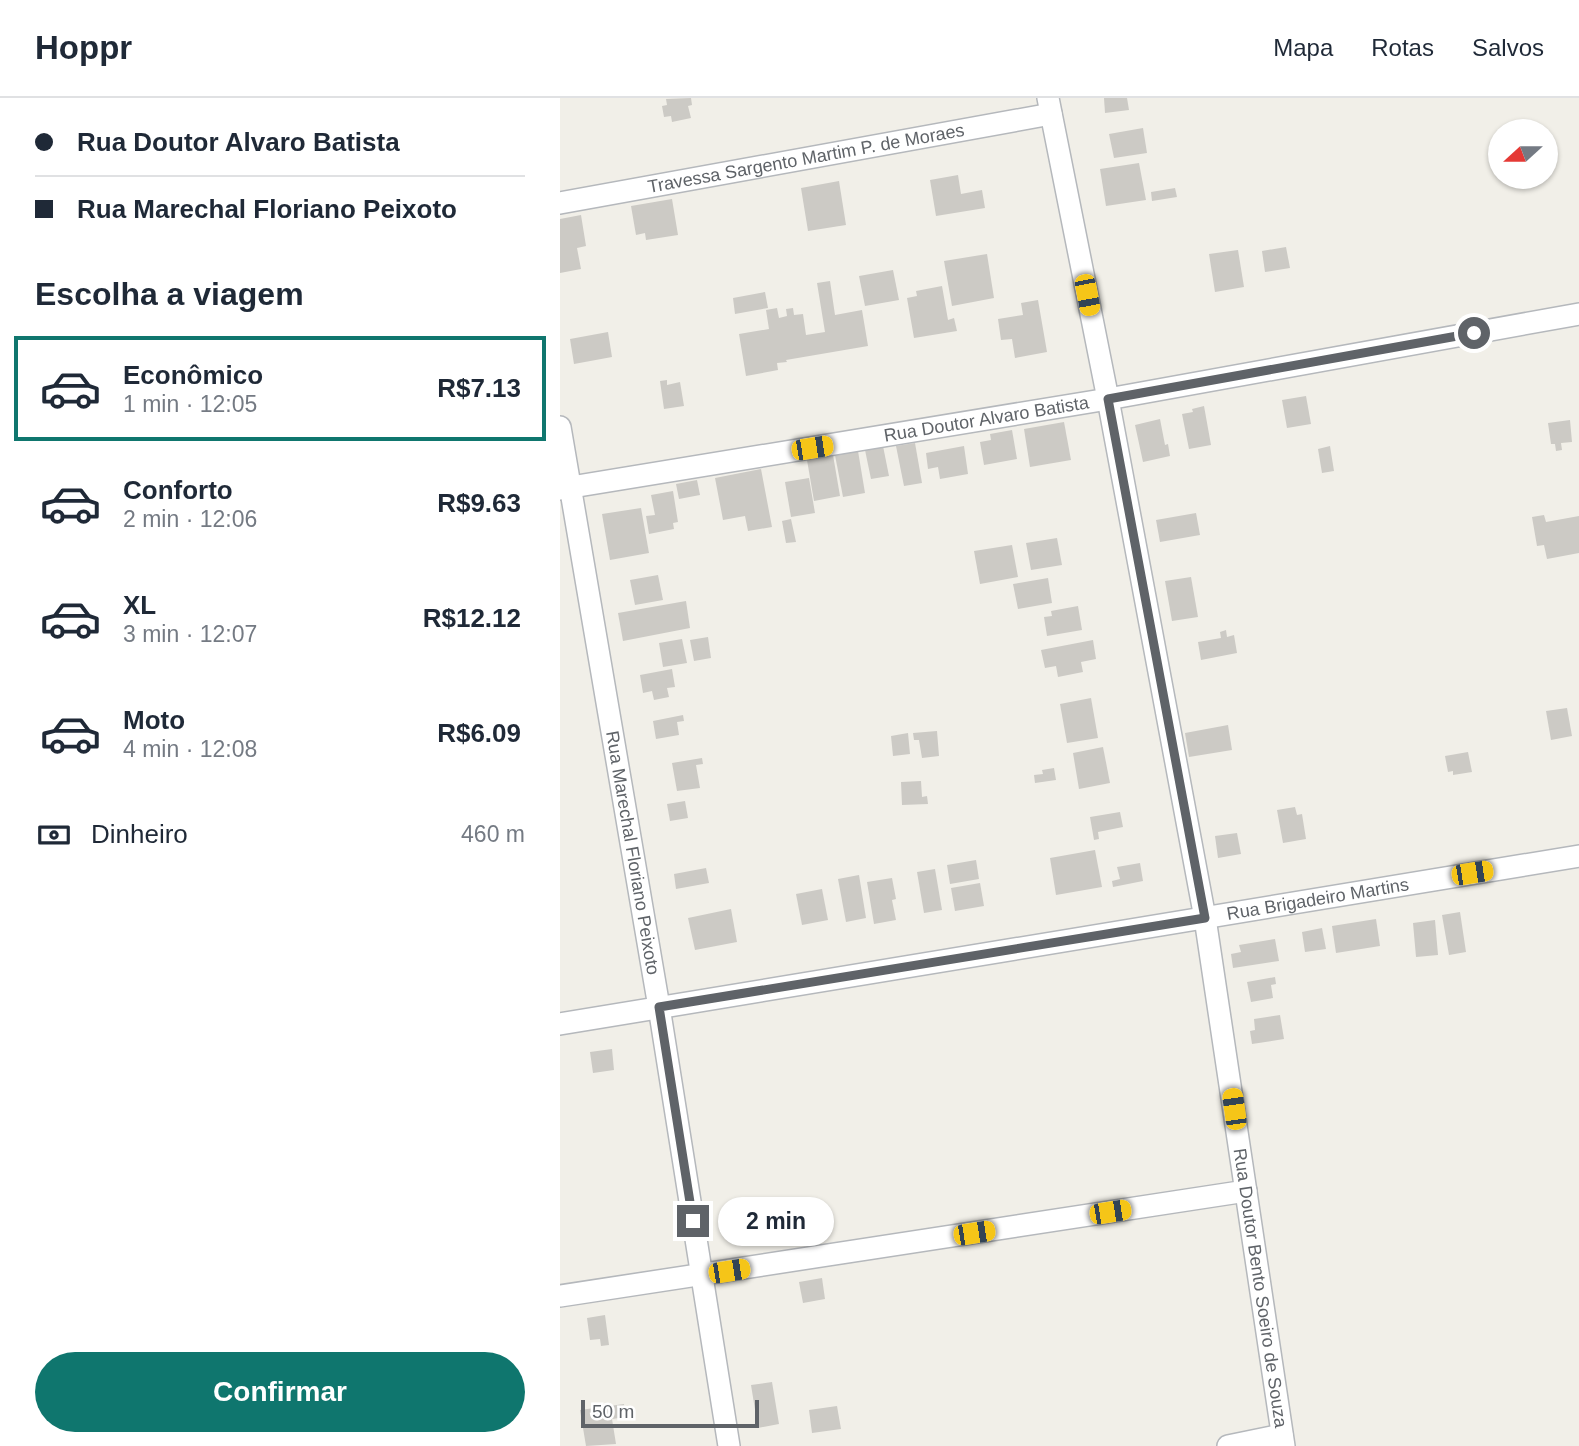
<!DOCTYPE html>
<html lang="pt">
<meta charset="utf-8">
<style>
body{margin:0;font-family:Arial,sans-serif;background:#f2f2f3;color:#1f2937;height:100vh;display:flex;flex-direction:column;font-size:26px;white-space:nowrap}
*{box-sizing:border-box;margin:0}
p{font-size:23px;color:#747a83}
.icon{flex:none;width:38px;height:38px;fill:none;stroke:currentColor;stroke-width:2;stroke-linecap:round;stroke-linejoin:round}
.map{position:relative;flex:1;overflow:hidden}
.drawer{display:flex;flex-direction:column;background:#fff;width:560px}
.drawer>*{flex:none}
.top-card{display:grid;align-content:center;height:154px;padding:0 35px;background:#fff}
.needle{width:46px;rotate:249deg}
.fabs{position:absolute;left:928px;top:21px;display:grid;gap:14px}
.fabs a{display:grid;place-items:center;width:70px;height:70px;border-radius:50%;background:#fff;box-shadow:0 2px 5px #0004;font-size:35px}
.scale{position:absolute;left:21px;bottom:18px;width:178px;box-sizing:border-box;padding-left:7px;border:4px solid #5f6368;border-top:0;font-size:19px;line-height:24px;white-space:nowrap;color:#5f6368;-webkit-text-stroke:5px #fff;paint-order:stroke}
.end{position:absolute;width:32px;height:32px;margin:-16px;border:9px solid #5f6368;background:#fff;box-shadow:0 0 0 4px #fff}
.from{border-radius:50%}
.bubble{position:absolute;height:49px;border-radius:24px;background:#fff;box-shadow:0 2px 5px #0004;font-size:23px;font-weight:600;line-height:49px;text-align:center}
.car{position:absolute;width:21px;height:42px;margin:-21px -10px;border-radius:9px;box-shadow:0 0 5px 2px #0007;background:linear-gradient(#f5c518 24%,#345 0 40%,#f5c518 0 76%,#345 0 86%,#f5c518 0)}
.top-card b{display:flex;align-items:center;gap:24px;height:66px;font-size:26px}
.top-card b+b{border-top:2px solid #e0e1e3}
.top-card i{width:18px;height:18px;background:#1f2937}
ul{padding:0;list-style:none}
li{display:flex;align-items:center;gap:21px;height:105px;margin:0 14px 10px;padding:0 21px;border:4px solid transparent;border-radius:0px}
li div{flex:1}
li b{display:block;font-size:26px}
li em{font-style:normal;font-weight:600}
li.current{border-color:#0f766e}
li>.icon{width:63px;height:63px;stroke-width:1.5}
h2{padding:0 35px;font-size:32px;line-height:84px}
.pay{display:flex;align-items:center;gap:18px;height:77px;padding:0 35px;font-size:26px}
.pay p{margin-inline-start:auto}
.cta{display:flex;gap:14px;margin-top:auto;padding:14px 35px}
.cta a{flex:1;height:80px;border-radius:42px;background:#0f766e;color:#fff;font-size:28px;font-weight:600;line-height:80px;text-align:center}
header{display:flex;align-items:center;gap:42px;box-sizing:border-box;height:98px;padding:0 35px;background:#fff;border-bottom:2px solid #e0e1e3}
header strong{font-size:33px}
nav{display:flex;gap:38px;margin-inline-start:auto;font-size:24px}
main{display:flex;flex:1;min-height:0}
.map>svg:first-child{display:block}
</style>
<header>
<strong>Hoppr</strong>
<nav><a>Mapa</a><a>Rotas</a><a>Salvos</a></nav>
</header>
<main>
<section class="drawer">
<div class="top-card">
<b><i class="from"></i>Rua Doutor Alvaro Batista</b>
<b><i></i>Rua Marechal Floriano Peixoto</b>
</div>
<h2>Escolha a viagem</h2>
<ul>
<li class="current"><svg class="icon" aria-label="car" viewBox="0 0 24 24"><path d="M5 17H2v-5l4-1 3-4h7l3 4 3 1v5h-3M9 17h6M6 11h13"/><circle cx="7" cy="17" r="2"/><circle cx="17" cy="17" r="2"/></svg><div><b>Econômico</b><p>1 min · 12:05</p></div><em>R$7.13</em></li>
<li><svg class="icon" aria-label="car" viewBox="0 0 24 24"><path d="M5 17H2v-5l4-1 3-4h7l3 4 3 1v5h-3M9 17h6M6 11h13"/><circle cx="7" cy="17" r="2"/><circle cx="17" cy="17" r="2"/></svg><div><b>Conforto</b><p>2 min · 12:06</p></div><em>R$9.63</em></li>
<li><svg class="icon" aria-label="car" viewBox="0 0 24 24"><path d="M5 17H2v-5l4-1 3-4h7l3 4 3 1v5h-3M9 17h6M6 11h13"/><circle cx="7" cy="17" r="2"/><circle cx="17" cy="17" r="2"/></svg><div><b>XL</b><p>3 min · 12:07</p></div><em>R$12.12</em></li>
<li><svg class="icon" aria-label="car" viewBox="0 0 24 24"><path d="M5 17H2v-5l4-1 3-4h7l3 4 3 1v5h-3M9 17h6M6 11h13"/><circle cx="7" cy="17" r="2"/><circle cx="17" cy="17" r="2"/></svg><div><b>Moto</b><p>4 min · 12:08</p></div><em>R$6.09</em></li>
</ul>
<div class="pay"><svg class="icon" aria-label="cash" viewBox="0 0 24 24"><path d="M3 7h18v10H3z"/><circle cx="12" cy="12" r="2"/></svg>Dinheiro<p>460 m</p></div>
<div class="cta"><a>Confirmar</a></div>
</section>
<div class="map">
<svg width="1019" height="1348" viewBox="0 0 1019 1348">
<rect width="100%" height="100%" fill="#f1efe8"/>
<g fill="#cccac5">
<polygon points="131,0 132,7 128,8 131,20 112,24 111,18 104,19 102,8 107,7 106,1"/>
<polygon points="544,0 567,0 569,12 545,15"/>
<polygon points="583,30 587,55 554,60 549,36"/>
<polygon points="579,65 586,102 546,108 540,71"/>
<polygon points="398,77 401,96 422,92 425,110 376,118 370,82"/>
<polygon points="279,83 286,127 248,133 241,90"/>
<polygon points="615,90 617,99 592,103 591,94"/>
<polygon points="112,101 118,137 86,142 85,135 76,137 71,108"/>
<polygon points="21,117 26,148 17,150 21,171 0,175 0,121"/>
<polygon points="726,149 730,170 705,174 702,153"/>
<polygon points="678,152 684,189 655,194 649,156"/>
<polygon points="427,156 434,200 392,208 384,163"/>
<polygon points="333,172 339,202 305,208 299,178"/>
<polygon points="270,183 275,217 302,212 308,248 226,262 227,264 217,265 218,272 186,278 179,236 209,231 206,212 217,210 219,220 227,218 226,211 233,210 234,217 243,216 246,237 265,234 257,185"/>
<polygon points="382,188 388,222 394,220 397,233 354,240 347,200 357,198 356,193"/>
<polygon points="205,194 208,210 175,216 173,200"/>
<polygon points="478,202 487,254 455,260 452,241 441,242 438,221 463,217 461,205"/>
<polygon points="48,234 52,259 14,266 10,241"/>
<polygon points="107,282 107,287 120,284 124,308 104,311 100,283"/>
<polygon points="746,298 751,326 727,330 722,302"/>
<polygon points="644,308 651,347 629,351 622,316 633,314 632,311"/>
<polygon points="600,321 605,347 608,346 610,358 583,364 575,327"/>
<polygon points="1010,322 1012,344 1001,345 1002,352 996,353 995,346 991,346 988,325"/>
<polygon points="504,324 511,362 470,369 464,331"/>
<polygon points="452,332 457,361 424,367 420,344 431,342 430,336"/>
<polygon points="355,345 362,385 344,388 336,348"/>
<polygon points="323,348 329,378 311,381 305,352"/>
<polygon points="404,348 408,376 380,381 378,369 368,371 366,355"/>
<polygon points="770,348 774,373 762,375 758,351"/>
<polygon points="298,353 305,395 283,399 275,357"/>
<polygon points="273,357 280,398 254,403 247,362"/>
<polygon points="201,371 212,429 188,433 185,418 163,422 155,380"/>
<polygon points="249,380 255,415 231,419 225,384"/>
<polygon points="137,382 140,397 119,401 116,386"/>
<polygon points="113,393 118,424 113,425 114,431 89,436 86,418 95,417 91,397"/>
<polygon points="81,410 89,455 50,462 42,416"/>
<polygon points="636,415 640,437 600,444 596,422"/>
<polygon points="984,417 986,424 1019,418 1019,455 987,461 984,447 977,448 972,419"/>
<polygon points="231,421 236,444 226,445 222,423"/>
<polygon points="497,440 502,467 471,472 466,445"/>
<polygon points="452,447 458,479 420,486 414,453"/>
<polygon points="98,477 103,502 75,507 70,482"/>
<polygon points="631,479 638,519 612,523 605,483"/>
<polygon points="488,480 492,505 458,511 453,486"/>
<polygon points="126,503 130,530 63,543 58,515"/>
<polygon points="518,508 522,532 487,538 484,519 492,518 491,513"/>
<polygon points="666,532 667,539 674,537 677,555 641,562 638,544 661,540 660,534"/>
<polygon points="148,539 151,560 134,563 130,542"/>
<polygon points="122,541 127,565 103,569 99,545"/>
<polygon points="533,542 536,561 521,564 523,574 498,579 496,568 485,570 481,552"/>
<polygon points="112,571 115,589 107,590 109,599 94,602 92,593 83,595 80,577"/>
<polygon points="531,600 538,640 507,645 500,606"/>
<polygon points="1007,610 1012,638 991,642 986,613"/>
<polygon points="123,617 124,623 117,624 119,637 96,641 93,623"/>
<polygon points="668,627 672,652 629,659 625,635"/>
<polygon points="377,633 379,658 362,660 359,642 354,642 353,635"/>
<polygon points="348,635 350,656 333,658 331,638"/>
<polygon points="543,649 550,685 519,691 513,655"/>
<polygon points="908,654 912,674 893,677 893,673 888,674 885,658"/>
<polygon points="142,660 143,666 136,667 140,690 117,693 112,665"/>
<polygon points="494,670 496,682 475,685 474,677 483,676 482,672"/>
<polygon points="361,683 362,699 367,698 368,706 342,707 341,684"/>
<polygon points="125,703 128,720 110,723 107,706"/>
<polygon points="735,709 737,717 742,716 746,741 723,745 717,712"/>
<polygon points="560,714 563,729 538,734 539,741 534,742 530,719"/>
<polygon points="677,735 681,756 658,760 655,738"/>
<polygon points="535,752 542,789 496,797 490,760"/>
<polygon points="416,762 419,781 390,786 387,767"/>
<polygon points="580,765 583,783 553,789 552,783 560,781 557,769"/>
<polygon points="146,770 149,785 116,791 114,776"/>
<polygon points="375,771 382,812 364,815 357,774"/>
<polygon points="299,777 306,820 286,824 278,781"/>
<polygon points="332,780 336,801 332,802 336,822 314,826 307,784"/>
<polygon points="420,785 424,808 395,813 391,790"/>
<polygon points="262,791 268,822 242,827 236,796"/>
<polygon points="171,811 177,844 135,852 128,820"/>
<polygon points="900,814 906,854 889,857 882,817"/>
<polygon points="816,821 820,848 776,855 772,828"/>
<polygon points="875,822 878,857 856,859 853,825"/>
<polygon points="762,830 766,851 745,854 742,834"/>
<polygon points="715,841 719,863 673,870 671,856 681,854 679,847"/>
<polygon points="715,879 716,886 711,887 713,900 691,904 687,884"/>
<polygon points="720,917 724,941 692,946 690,933 695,932 694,921"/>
<polygon points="52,951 54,972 33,975 30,954"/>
<polygon points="262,1180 265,1201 243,1205 239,1184"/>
<polygon points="45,1217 49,1247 41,1248 40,1241 30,1242 27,1220"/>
<polygon points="212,1284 219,1326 198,1330 191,1287"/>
<polygon points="64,1306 66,1319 52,1321 56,1346 26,1348 20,1312"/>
<polygon points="277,1308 281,1331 252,1335 249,1312"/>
</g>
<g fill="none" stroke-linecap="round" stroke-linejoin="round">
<g stroke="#b5b8bc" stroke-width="24">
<g id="street">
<path id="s1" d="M488,0L548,301L645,820L724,1348"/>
<path id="s2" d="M0,105L491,16"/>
<path id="s3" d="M0,329L99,909L169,1348"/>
<path id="s4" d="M0,391L548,301L1019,216"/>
<path id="s5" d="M0,926L1019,758"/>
<polyline points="0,1198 686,1093"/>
<polyline points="668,1348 722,1337"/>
</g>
</g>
<use href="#street" stroke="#fff" stroke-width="21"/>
</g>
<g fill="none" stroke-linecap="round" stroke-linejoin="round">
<polyline stroke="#5f6368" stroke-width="9" points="133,1123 99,909 645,820 548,301 914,235"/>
</g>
<g text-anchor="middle" stroke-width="7" stroke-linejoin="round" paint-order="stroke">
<g font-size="18" fill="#5f6368" stroke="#fff">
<text dy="6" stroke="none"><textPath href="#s2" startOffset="250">Travessa Sargento Martim P. de Moraes</textPath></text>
<text dy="6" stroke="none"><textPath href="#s4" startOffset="432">Rua Doutor Alvaro Batista</textPath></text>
<text dy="6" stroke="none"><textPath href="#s3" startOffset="432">Rua Marechal Floriano Peixoto</textPath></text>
<text dy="6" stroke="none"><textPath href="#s5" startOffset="768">Rua Brigadeiro Martins</textPath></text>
<text dy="6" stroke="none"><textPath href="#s1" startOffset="1209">Rua Doutor Bento Soeiro de Souza</textPath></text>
</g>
</g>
</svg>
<div class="fabs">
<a><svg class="needle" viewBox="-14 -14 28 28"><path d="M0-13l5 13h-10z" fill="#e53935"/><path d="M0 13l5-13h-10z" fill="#747a83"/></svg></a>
</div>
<div class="scale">50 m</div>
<i class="end from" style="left:914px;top:235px"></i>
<i class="end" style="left:133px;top:1123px"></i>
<div class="bubble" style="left:158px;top:1099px;width:116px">2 min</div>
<i class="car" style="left:527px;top:197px;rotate:169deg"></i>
<i class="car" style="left:252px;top:350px;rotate:81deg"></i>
<i class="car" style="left:912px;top:775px;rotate:81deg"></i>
<i class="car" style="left:674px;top:1011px;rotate:352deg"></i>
<i class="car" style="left:550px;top:1114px;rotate:81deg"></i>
<i class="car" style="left:414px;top:1135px;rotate:81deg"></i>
<i class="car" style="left:169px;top:1173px;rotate:81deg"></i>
</div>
</main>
